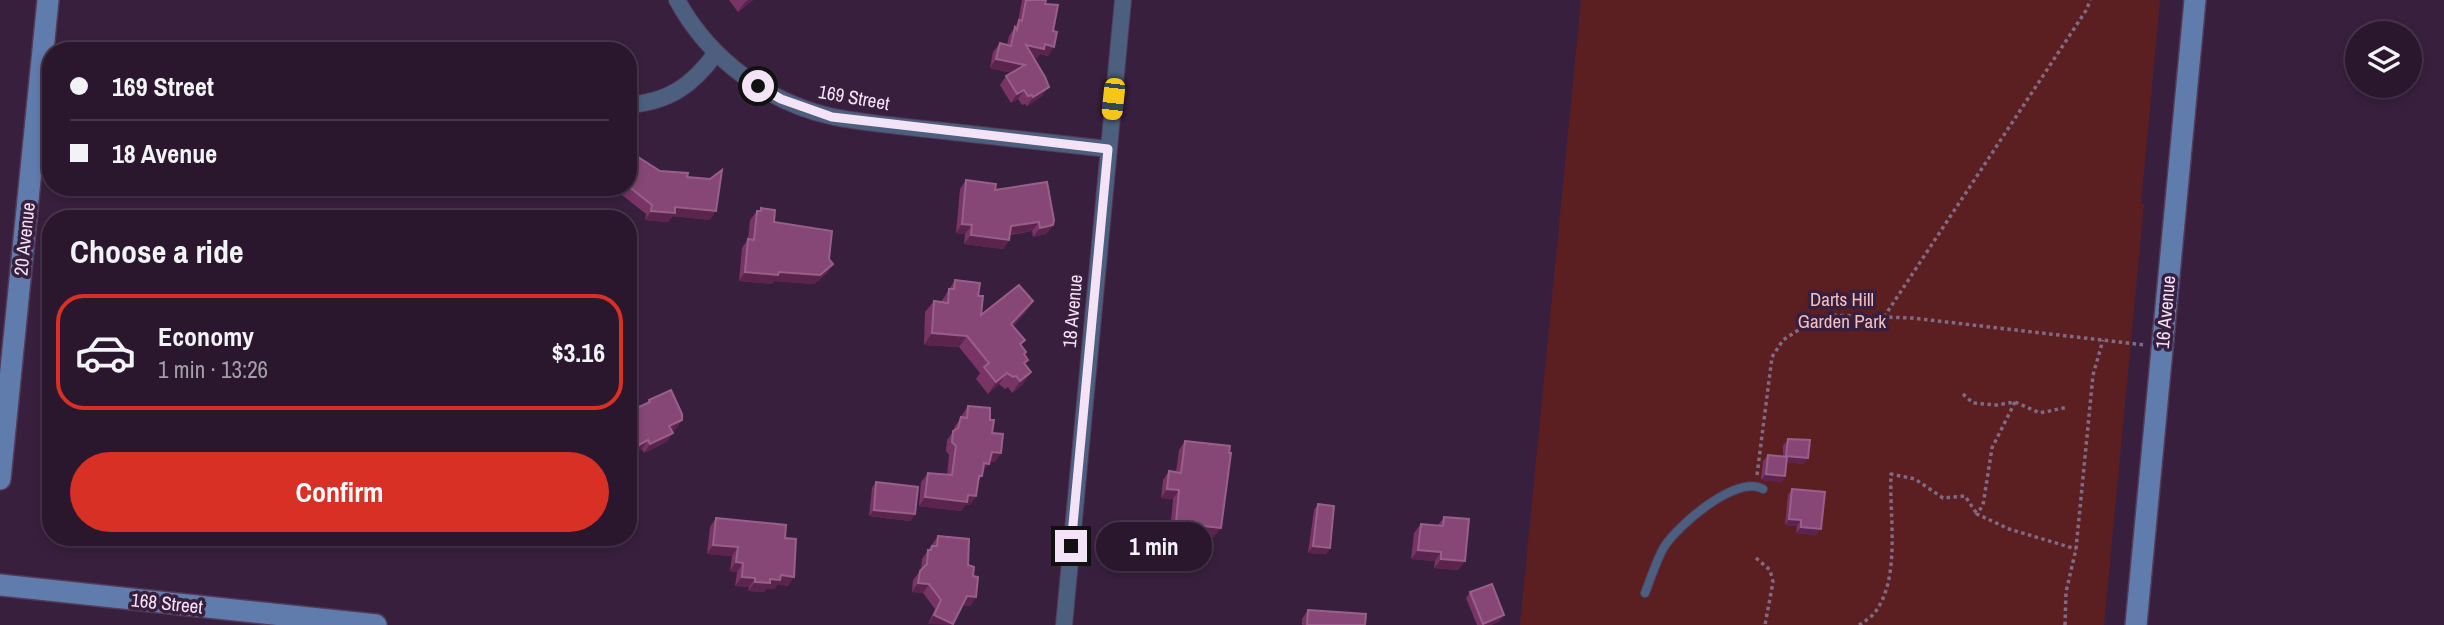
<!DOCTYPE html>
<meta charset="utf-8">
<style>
body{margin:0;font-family:"Archivo Narrow",sans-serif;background:#322036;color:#f1f3f6;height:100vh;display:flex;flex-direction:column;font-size:26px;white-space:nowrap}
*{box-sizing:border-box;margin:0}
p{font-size:23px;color:#a59faa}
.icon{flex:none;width:38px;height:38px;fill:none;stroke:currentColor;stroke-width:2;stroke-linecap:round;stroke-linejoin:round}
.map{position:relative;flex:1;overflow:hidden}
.drawer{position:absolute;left:42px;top:210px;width:595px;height:336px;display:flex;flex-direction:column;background:#2a172e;border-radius:28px;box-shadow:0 4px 10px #0003,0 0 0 2px #46364a}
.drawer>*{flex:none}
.top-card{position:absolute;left:42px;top:42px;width:595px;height:154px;border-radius:28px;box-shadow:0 4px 10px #0003,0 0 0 2px #46364a;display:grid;align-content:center;height:154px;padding:0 28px;background:#2a172e}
.buttons{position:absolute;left:2345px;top:21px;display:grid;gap:14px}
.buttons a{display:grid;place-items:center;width:77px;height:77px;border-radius:50%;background:#2a172e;box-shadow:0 4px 10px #0003,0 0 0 2px #46364a;font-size:35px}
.end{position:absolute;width:32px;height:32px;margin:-16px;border:9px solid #f4e3f7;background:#111;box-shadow:0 0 0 4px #111}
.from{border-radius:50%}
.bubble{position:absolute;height:49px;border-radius:24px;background:#2a172e;box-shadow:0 4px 10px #0003,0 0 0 2px #46364a;font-size:23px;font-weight:700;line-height:49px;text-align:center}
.car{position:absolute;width:21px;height:42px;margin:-21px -10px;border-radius:9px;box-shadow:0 0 5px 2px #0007;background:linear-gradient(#f5c518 24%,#345 0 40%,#f5c518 0 76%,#345 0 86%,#f5c518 0)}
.top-card b{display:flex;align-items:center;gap:24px;height:66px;font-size:26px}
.top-card b+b{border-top:2px solid #46364a}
.top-card i{width:18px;height:18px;background:#f1f3f6}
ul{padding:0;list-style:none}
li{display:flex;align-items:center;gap:21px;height:116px;margin:0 14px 10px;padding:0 14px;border:4px solid transparent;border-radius:28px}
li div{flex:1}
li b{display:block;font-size:26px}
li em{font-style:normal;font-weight:700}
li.on{border-color:#d93025}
li>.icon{width:63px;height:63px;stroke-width:1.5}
h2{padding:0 28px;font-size:32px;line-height:84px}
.action{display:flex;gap:14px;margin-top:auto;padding:14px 28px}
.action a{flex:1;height:80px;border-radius:42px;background:#d93025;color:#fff;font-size:28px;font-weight:700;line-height:80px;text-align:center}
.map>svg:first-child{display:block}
</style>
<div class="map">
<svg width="2444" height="625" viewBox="0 0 2444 625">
<rect width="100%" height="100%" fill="#381f3e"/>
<polygon fill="#5b1f22" points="1581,0 2160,0 2141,203 2144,204 2104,625 1520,625"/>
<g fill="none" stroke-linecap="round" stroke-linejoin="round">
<g stroke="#523a58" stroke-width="10">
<path id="lane" d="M1645,593C1651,578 1656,561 1664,547C1678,525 1737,474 1763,489"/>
</g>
<g stroke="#523a58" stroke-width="18">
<g id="street">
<path d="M677,0C709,59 768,103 834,117C870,124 908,127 944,131C999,137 1054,143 1108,149"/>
<path d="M628,105C669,102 693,85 716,53"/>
<polyline points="1064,625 1123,0"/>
</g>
</g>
<g stroke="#523a58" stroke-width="24">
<g id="secondary">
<polyline points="0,479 48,0"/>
<polyline points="0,585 376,625"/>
<polyline points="2136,625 2195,0"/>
</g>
</g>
<g stroke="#806a84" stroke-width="3.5" stroke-dasharray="3.5 3.5" stroke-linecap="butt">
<polyline points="1884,317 2087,9 2090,0"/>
<polyline points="1963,394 1973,403 1996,405 2015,402 2040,413 2068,407"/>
<polyline points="2015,402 1992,448 1983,505 1977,514 2009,529 2076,549"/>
<polyline points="1757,475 1772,357 1783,340 1814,320 1829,315 1912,318 2145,345"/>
<polyline points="1756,558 1770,570 1773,582 1765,625"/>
<path d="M1859,625C1865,621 1872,617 1876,611C1901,575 1889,515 1891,474L1915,479L1943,498L1965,496L1977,514"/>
<polyline points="2065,625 2066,592 2076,549 2093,375 2103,340"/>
</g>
<use href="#lane" stroke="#4d5f7e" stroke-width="8"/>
<use href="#street" stroke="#4d5f7e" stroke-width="16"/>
<use href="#secondary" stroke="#607cad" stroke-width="21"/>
</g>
<g fill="#793466">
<polygon points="729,0 753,0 738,12"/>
<polygon points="1022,0 1046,0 1045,4 1053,31 1054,47 1048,56 1040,54 1037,58 1032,57 1042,96 1027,106 1025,104 1022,105 1018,99 1011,103 1000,85 1006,76 1012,73 990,68 993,52 1000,43 1007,45 1009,36 1018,22"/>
<polygon points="628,165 687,177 710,220 673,216 668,222 645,220 646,214 617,191 617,187 628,187"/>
<polygon points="966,180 995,190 1053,225 1046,234 1033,237 1032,231 1010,235 1009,240 1003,249 964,244 965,234 956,233 960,189"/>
<polygon points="761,208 774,222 829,259 833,264 827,273 814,284 774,281 772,284 739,281 742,248 748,239 750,220 757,211 760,211"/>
<polygon points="955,280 978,296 981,315 1033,301 1025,313 1013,326 1025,340 1021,346 1024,355 1028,360 1025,364 1023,384 1012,393 1008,387 1005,389 999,384 988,394 976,379 980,373 959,347 924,345 925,312 934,301 941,302"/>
<polygon points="649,400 676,429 671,431 673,433 666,442 644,453 642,449 628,456 628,412 646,404"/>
<polygon points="968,406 992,433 995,462 989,461 983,472 978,483 976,496 970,505 965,505 961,511 919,506 921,482 928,473 947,475 949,455 946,451 947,440 953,432 955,426 962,417 962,415"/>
<polygon points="1788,439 1804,464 1786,462 1785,476 1781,482 1761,480 1763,461 1768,455 1783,457 1783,446"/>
<polygon points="1185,441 1214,537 1170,532 1173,499 1161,498 1163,480 1169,471 1176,472 1179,450"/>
<polygon points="876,482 915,514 910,521 869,516 872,488"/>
<polygon points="1792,489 1816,535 1796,533 1797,526 1785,525 1788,495"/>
<polygon points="1318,504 1330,548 1326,554 1308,553 1314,510"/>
<polygon points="1444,517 1465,561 1458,570 1434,568 1435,561 1411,559 1414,533 1421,524 1438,525"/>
<polygon points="716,518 785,538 788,586 778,584 774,589 766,589 764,592 748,591 749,587 735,586 737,572 730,571 732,556 707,554 710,527"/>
<polygon points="938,536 968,565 973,576 976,597 970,606 962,605 928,624 935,609 923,593 912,592 913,580 921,570 922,559"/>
<polygon points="1470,592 1500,621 1491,625 1477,625 1466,598"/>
<polygon points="1308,610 1365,625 1302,625 1302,619"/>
</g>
<g fill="#5a244f">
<polygon points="748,0 753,0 738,12 744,3"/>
<polygon points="1045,44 1054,47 1048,56 1040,54 1037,58 1019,54 1026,45"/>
<polygon points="996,59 1025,65 1018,74 990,68"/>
<polygon points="1049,87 1042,96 1027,106 1033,97"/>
<polygon points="1024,90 1018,99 1011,103 1017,94"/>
<polygon points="675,207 716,211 710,220 673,216 668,222 645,220 651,211"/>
<polygon points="1039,222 1032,231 1004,235 1011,226"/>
<polygon points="962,224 972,225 965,234 956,233"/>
<polygon points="1053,225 1046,234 1033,237 1040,228"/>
<polygon points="971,235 1009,240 1003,249 964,244"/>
<polygon points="833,264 827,273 814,284 774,281 772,284 739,281 745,272 779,272"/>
<polygon points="1033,301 1025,313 1003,335 1011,324"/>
<polygon points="932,333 967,336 959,347 924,345"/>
<polygon points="1031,372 1023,384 1012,393 1020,381"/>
<polygon points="1007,373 999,384 988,394 996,382"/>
<polygon points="682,420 676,429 663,435 669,426"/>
<polygon points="673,433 666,442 644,453 650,444"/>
<polygon points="648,440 642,449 628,456 629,449"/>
<polygon points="992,452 1001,453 995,462 986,461"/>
<polygon points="1786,456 1808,458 1804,464 1782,462"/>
<polygon points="984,463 989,464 982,473"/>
<polygon points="1766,474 1785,476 1781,482 1761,480"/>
<polygon points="1167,489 1179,490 1173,499 1161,498"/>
<polygon points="968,495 976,496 970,505 965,505 961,511 919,506 925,497"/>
<polygon points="874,510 915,514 910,521 869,516"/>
<polygon points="1789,519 1801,520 1797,526 1785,525"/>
<polygon points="1176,523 1221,528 1214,537 1170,532"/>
<polygon points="1801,527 1821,529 1816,535 1796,533"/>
<polygon points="713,545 738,547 732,556 707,554"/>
<polygon points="1313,546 1330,548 1326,554 1308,553"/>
<polygon points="1418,550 1441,552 1435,561 1411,559"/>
<polygon points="1441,559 1465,561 1458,570 1434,568"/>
<polygon points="736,562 743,563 737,572 730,571"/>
<polygon points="781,575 794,577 788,586 778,584 774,589 766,589 764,592 748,591 755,582"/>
<polygon points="742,577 755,578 749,587 735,586"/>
<polygon points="918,583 929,584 923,593 912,592"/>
<polygon points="967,596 976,597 970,606 960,605"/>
<polygon points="934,615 953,624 952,625 928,624"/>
<polygon points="1504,615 1500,621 1491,625 1482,625"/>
</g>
<g fill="#864776" stroke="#985f8a" stroke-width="2">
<polygon points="1026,0 1046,0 1045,4 1058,5 1053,31 1057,32 1054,47 1045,44 1044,49 1026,45 1045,77 1049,87 1033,97 1032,95 1028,96 1024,90 1017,94 1006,76 1025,65 996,59 1000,43 1011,46 1015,27 1017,30 1019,20 1022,21"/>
<polygon points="635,155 660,171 688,173 687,177 710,179 722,170 716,211 675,207 675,213 651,211 652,205 628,186 628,165"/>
<polygon points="966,180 996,184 995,190 1047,182 1054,220 1053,225 1040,228 1039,222 1011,226 1009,240 971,235 972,225 962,224"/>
<polygon points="761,208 775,210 774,222 832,231 829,259 833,264 820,275 779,272 778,275 745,272 748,239 754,240 757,211 761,211"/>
<polygon points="955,280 980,283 978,296 983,296 981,315 1019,285 1033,301 1011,324 1025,340 1020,344 1026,352 1024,354 1028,360 1024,363 1031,372 1020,381 1016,376 1013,377 1007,373 996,382 984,367 989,363 967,336 932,333 934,301 948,303 949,289 954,289"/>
<polygon points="671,390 682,414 682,420 669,426 673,433 650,444 648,440 628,451 628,412 650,402 649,400"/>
<polygon points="968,406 990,408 990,420 994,420 992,433 1003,434 1001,453 992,452 989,464 984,463 982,476 979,476 976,496 968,495 967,502 925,497 928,473 952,475 956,446 952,442 953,431 958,428 961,417 967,418"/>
<polygon points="1788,439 1810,440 1808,458 1786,456"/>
<polygon points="1185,441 1230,446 1229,453 1231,453 1221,528 1176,523 1179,490 1167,489 1169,471 1181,473"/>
<polygon points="1768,455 1787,457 1785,476 1766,474"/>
<polygon points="876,482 918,487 915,514 874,510"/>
<polygon points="1792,489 1825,492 1821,529 1801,527 1801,520 1789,519"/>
<polygon points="1318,504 1334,506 1330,548 1313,546"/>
<polygon points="1444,517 1469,519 1465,561 1441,559 1441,552 1418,550 1421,524 1443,526"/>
<polygon points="716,518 786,525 785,538 796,539 794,577 781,575 780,580 770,579 770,583 755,582 755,578 742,577 743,563 736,562 738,547 713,545"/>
<polygon points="938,536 969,539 968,565 974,567 973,576 978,577 976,597 967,596 953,624 934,615 941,600 929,584 918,583 920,571 927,564 928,550 931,550 932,546 937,546"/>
<polygon points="1492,584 1504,615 1483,624 1470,592"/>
<polygon points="1308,610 1366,614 1365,625 1307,625"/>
</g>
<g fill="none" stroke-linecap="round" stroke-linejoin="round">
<polyline stroke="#f4e3f7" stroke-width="9" points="758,86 781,99 832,117 1108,149 1071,546"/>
</g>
<g text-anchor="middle" stroke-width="7" stroke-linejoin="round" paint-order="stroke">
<g font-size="19" fill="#f4e3f7" stroke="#381f3e">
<text transform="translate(854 97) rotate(10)" y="7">169 Street</text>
<text transform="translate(24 239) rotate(-84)" y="7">20 Avenue</text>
<text transform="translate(1072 311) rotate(-85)" y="7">18 Avenue</text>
<text transform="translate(2165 312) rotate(-85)" y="7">16 Avenue</text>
<text transform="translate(167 603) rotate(6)" y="7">168 Street</text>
</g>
<g font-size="19" fill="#f4c0be" stroke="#381f3e">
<text x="1842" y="306">Darts Hill<tspan x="1842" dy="22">Garden Park</tspan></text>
</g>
</g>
</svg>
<div class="buttons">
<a><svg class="icon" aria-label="layers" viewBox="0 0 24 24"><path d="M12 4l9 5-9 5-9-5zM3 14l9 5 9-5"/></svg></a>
</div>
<i class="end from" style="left:758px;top:86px"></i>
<i class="end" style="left:1071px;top:546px"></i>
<div class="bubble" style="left:1096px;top:522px;width:116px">1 min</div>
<i class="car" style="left:1113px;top:99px;rotate:186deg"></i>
<div class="top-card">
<b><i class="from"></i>169 Street</b>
<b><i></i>18 Avenue</b>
</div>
<section class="drawer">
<h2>Choose a ride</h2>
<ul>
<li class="on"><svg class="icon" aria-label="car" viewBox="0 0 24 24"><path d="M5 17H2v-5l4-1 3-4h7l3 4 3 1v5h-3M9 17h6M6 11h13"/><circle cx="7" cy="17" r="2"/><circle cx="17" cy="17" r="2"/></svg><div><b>Economy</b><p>1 min · 13:26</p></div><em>$3.16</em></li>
</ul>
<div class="action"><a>Confirm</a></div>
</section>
</div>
